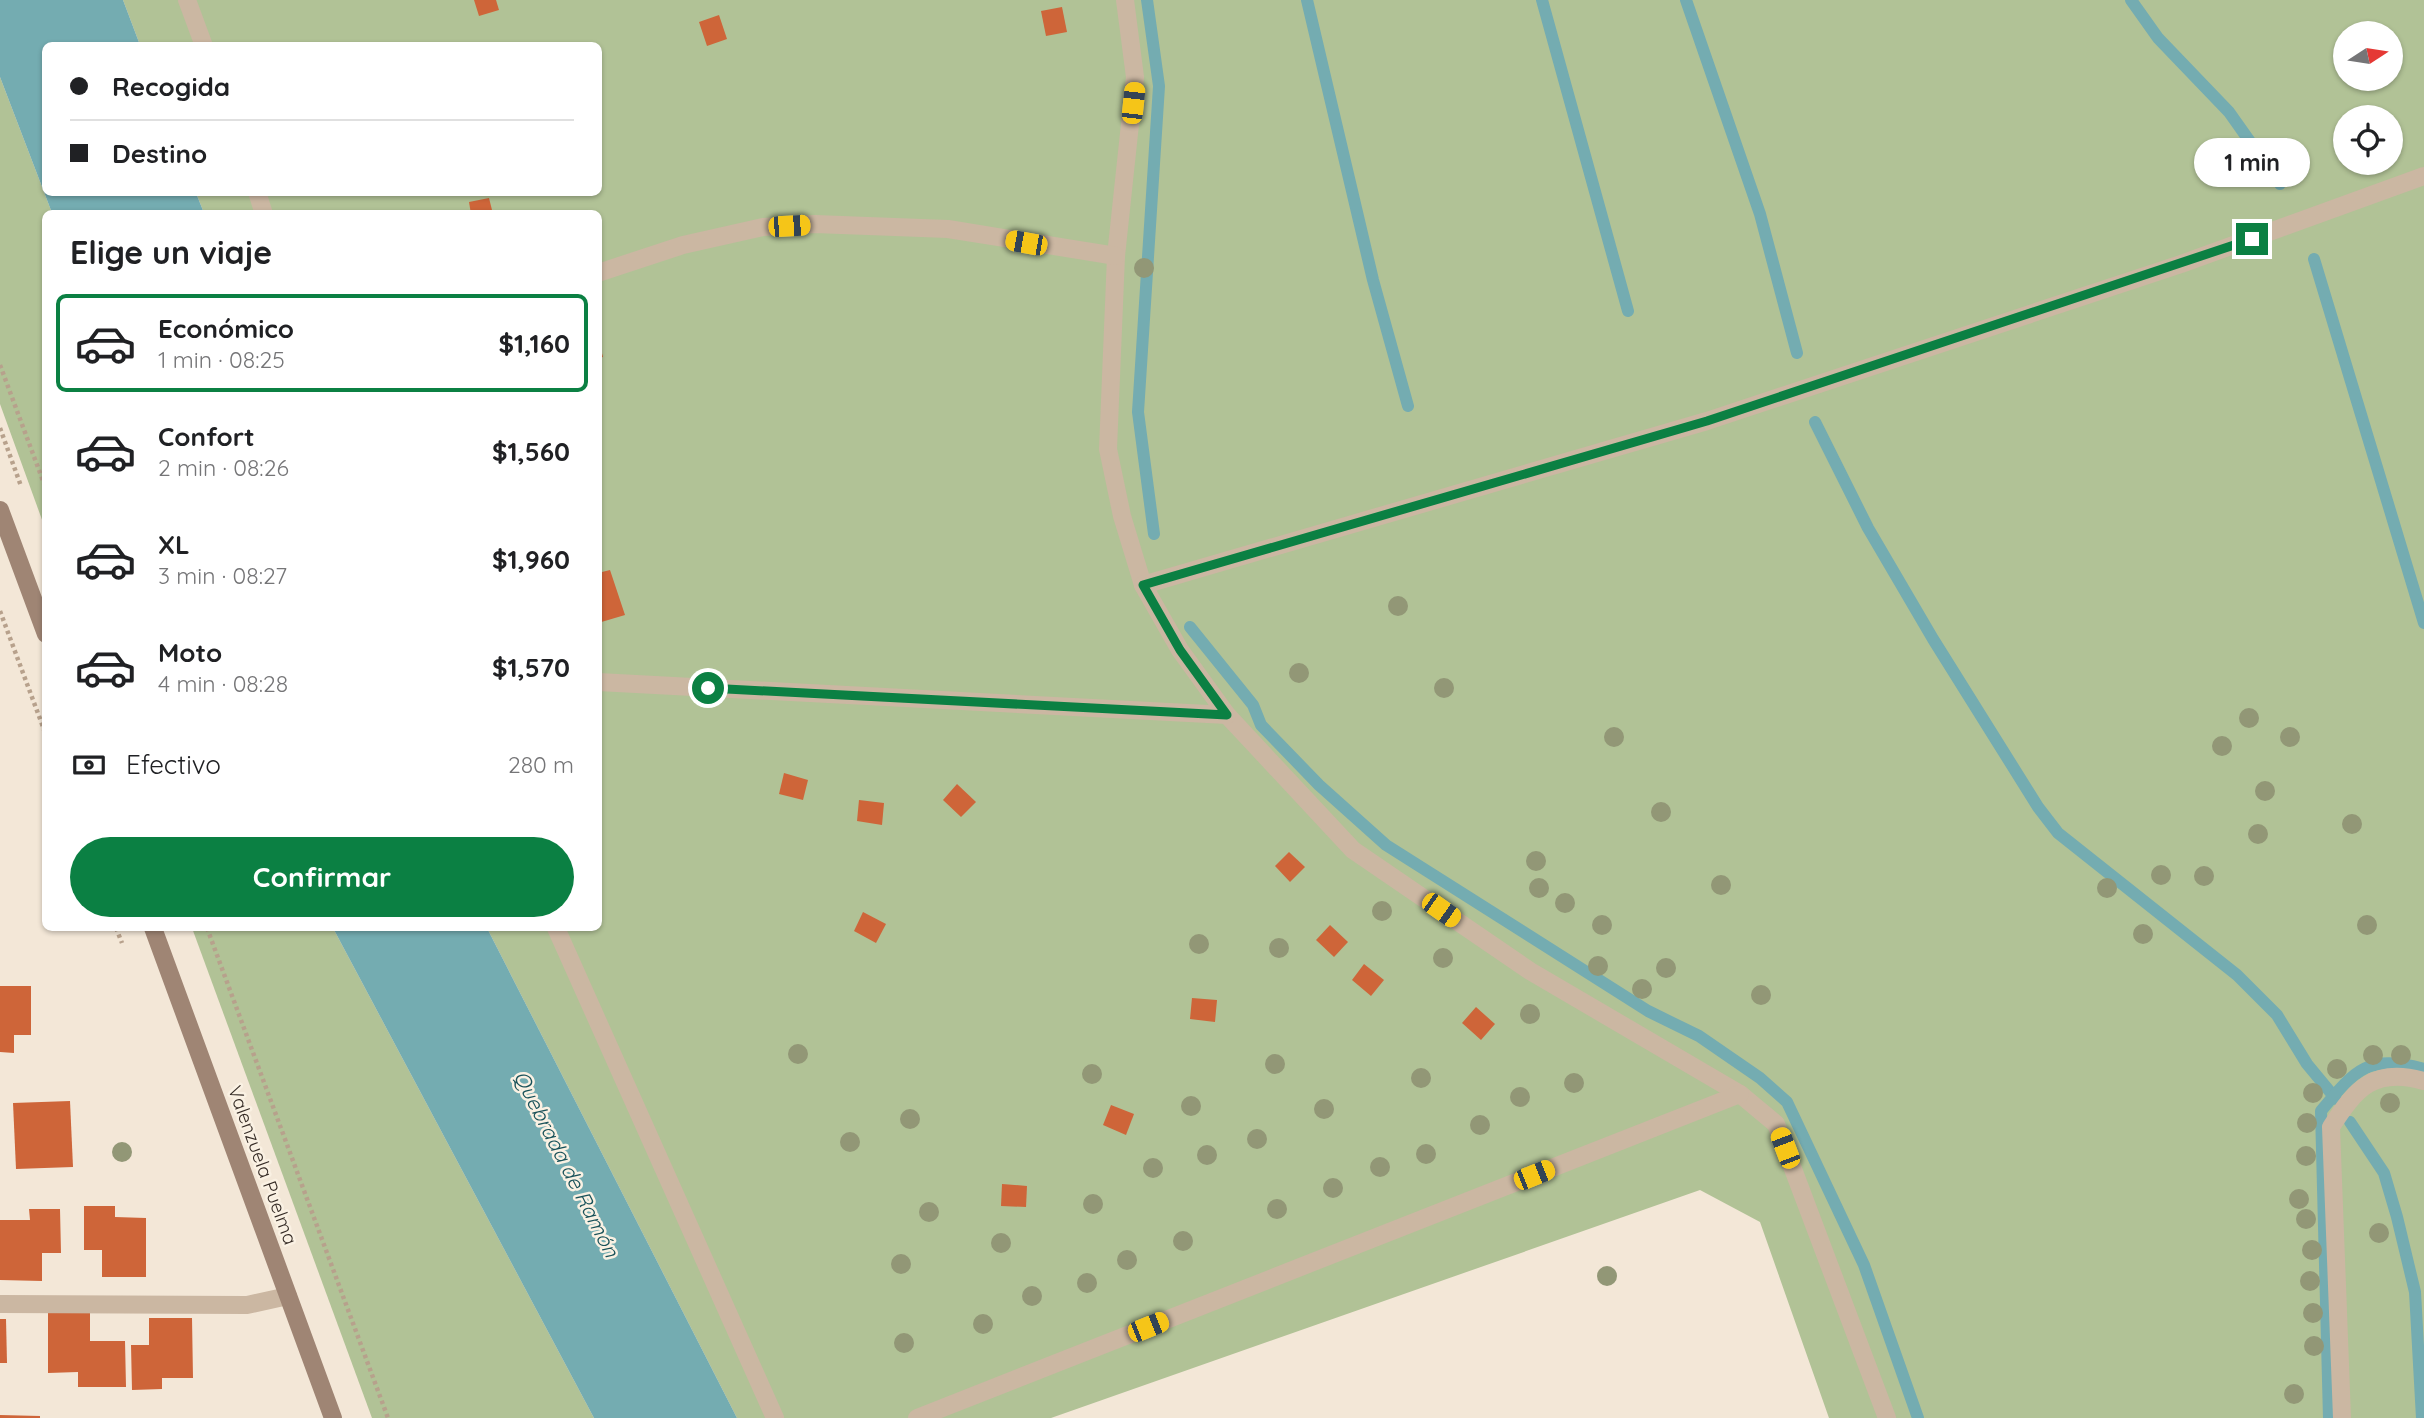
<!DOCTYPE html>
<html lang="es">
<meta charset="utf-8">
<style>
body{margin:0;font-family:Quicksand,sans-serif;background:#f2f2f2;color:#202124;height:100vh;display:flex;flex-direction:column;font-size:26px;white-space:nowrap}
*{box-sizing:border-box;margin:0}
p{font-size:23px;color:#757577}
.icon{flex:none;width:38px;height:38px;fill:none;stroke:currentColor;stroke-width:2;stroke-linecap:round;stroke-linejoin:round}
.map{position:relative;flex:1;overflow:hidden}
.sheet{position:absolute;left:42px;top:210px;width:560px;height:721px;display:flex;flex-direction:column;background:#fff;border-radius:10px;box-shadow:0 2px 5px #0004}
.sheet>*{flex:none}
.guide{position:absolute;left:42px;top:42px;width:560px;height:154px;border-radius:10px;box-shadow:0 2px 5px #0004;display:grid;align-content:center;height:154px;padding:0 28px;background:#fff}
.needle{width:46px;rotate:78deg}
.buttons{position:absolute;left:2333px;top:21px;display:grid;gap:14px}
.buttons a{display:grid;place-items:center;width:70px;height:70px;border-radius:50%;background:#fff;box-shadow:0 2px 5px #0004;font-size:35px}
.end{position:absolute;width:32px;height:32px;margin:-16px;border:9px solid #0b8043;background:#fff;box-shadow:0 0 0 4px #fff}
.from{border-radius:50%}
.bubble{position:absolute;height:49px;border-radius:24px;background:#fff;box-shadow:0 2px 5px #0004;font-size:23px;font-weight:700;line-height:49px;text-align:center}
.car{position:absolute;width:21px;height:42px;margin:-21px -10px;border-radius:9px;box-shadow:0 0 5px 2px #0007;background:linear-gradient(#f5c518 24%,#345 0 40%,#f5c518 0 76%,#345 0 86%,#f5c518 0)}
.guide b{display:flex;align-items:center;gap:24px;height:66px;font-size:26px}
.guide b+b{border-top:2px solid #e0e0e0}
.guide i{width:18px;height:18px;background:#202124}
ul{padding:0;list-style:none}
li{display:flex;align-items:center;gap:21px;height:98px;margin:0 14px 10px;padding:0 14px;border:4px solid transparent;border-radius:10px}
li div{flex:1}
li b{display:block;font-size:26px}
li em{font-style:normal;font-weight:700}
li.active{border-color:#0b8043}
li>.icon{width:63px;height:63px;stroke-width:1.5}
h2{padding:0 28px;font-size:32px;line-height:84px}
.pay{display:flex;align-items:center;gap:18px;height:77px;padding:0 28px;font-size:26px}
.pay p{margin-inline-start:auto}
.primary-button{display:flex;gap:14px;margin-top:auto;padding:14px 28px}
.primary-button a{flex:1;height:80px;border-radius:42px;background:#0b8043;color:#fff;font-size:28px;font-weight:700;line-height:80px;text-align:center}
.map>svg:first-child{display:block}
</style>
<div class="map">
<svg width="2424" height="1418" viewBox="0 0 2424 1418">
<rect width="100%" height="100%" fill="#f3e7d7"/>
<g fill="#b1c296" fill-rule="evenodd">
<path d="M123,0H2424V1418H1829L1760,1222L1700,1190L1051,1418H737L487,928H598V214L204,213L196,193L598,192V46L140,45ZM2345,33H2390V79H2345ZM2345,117H2390V163H2345Z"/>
<polygon points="0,77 52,213 46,214 45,528 0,404"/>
<polygon points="192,928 333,928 594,1418 372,1418"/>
</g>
<g fill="#74acb1">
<polygon points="0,0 123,0 140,45 46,46 46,192 196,193 204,213 52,213 0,77"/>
<polygon points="333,928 487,928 737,1418 594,1418"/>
</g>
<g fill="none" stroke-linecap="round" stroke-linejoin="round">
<g stroke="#74acb1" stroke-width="12">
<polyline points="1147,0 1159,86 1138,412 1154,534"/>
<polyline points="1307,0 1373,280 1408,406"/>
<polyline points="1542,0 1628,311"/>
<polyline points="1686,0 1760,214 1797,353"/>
<polyline points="2131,0 2158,38 2229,112 2280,184"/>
<polyline points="2314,259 2424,623"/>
<polyline points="1815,422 1868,528 1933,639 2038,807 2058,833 2237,975 2277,1015 2307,1064 2336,1099"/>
<polyline points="1190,627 1253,705 1261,725 1319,785 1386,845 1648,1011 1699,1036 1760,1078 1787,1102 1864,1265 1918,1418"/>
<polyline points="2350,1122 2384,1173 2397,1217 2415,1292 2422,1418"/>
<path d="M2329,1418L2321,1111C2356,1069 2368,1054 2424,1069"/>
</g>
</g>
<g fill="#ce6539">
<polygon points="474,0 496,0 499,10 479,16"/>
<polygon points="1062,7 1067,32 1046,36 1041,11"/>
<polygon points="719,15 727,39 707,46 699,22"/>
<polygon points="489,198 493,214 471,214 469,202"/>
<polygon points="598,338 603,357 598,358"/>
<polygon points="610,570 625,615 598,623 598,573"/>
<polygon points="784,773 808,780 803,800 779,794"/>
<polygon points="957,784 976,802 961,817 943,800"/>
<polygon points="859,800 884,803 882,825 857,821"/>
<polygon points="1289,852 1305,867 1290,882 1275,866"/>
<polygon points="863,912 886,924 876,943 854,931"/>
<polygon points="1330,925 1348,942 1334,957 1316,940"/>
<polygon points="1364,964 1384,980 1371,996 1352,980"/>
<polygon points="0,986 31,986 31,1035 14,1035 14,1053 0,1052"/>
<polygon points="1192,998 1217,1000 1215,1022 1190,1019"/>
<polygon points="1476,1007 1495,1024 1481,1040 1462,1023"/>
<polygon points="70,1101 73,1167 16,1169 13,1103"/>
<polygon points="1111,1105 1134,1114 1126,1135 1103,1125"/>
<polygon points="1002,1184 1027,1186 1026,1207 1001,1206"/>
<polygon points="84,1206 115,1206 115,1217 146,1218 146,1277 102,1277 102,1250 84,1250"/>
<polygon points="29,1209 60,1209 61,1253 42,1253 42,1281 0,1280 0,1220 30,1220"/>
<polygon points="48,1313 90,1313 90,1341 125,1341 126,1387 78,1387 78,1372 48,1373"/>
<polygon points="149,1318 192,1318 193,1378 162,1378 162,1389 132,1390 131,1345 149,1345"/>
<polygon points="0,1319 6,1319 7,1363 0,1363"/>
<polygon points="0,1415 40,1416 40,1418 0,1418"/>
</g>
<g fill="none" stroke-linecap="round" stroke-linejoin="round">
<g stroke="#b7a18c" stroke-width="4.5" stroke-dasharray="3.5 3.5" stroke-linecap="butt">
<polyline points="0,365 46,489"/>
<polyline points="0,428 21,486"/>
<polyline points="0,611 46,735"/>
<polyline points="116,928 122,943"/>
<polyline points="207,928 388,1418"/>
</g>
<g stroke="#cbb7a2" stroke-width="18">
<polyline points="187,0 204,46"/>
<polyline points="1125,0 1135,77 1116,256 1108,449 1122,516 1143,585 1180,650 1227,715 1353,850 1530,971 1740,1094 1776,1124 1887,1418"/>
<polyline points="257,192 264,214"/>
<polyline points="598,273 683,245 763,227 815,224 948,229 1116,256"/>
<polyline points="1143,585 1707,421 2181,264 2424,176"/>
<polyline points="598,682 1227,715"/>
<polyline points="556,928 775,1418"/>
<polyline points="917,1418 1740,1094"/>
<path d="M2342,1418L2331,1127C2356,1088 2374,1067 2424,1081"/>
</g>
<polyline stroke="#cbb7a2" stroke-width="18" points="0,1304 247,1305 288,1296"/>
<g stroke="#9f8574" stroke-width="18">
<polyline points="0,510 46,634"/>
<polyline points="153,928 333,1418"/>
</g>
</g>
<g fill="#929776">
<circle cx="1144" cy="268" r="10"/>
<circle cx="1398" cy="606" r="10"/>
<circle cx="1299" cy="673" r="10"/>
<circle cx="1444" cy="688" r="10"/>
<circle cx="2249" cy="718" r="10"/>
<circle cx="1614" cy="737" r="10"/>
<circle cx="2290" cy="737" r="10"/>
<circle cx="2222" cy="746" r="10"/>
<circle cx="2265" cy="791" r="10"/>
<circle cx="1661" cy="812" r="10"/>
<circle cx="2352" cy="824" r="10"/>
<circle cx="2258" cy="834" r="10"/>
<circle cx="1536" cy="861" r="10"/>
<circle cx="2161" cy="875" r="10"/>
<circle cx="2204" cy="876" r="10"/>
<circle cx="1721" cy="885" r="10"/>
<circle cx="1539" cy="888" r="10"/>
<circle cx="2107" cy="888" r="10"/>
<circle cx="1565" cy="903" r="10"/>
<circle cx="1382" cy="911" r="10"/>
<circle cx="1602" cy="925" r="10"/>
<circle cx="2367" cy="925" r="10"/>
<circle cx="2143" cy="934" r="10"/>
<circle cx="1199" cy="944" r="10"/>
<circle cx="1279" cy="948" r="10"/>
<circle cx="1443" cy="958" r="10"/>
<circle cx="1598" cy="966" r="10"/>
<circle cx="1666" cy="968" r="10"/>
<circle cx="1642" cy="989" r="10"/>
<circle cx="1761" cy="995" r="10"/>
<circle cx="1530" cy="1014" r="10"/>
<circle cx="798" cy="1054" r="10"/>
<circle cx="2373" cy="1055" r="10"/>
<circle cx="2401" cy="1055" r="10"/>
<circle cx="1275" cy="1064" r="10"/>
<circle cx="2337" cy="1069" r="10"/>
<circle cx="1092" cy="1074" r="10"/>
<circle cx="1421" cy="1078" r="10"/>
<circle cx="1574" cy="1083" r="10"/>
<circle cx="2313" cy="1093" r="10"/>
<circle cx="1520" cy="1097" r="10"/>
<circle cx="2390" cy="1103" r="10"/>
<circle cx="1191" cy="1106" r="10"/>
<circle cx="1324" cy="1109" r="10"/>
<circle cx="910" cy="1119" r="10"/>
<circle cx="2307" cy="1123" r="10"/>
<circle cx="1480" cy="1125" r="10"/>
<circle cx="1257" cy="1139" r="10"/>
<circle cx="850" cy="1142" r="10"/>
<circle cx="122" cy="1152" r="10"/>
<circle cx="1426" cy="1154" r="10"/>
<circle cx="1207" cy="1155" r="10"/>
<circle cx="2306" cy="1156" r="10"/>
<circle cx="1380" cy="1167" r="10"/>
<circle cx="1153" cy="1168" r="10"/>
<circle cx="1333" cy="1188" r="10"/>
<circle cx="2299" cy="1199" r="10"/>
<circle cx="1093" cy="1204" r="10"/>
<circle cx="1277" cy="1209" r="10"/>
<circle cx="929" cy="1212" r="10"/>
<circle cx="2306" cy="1219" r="10"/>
<circle cx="2379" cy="1233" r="10"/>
<circle cx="1183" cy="1241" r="10"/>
<circle cx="1001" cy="1243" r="10"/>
<circle cx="2312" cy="1250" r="10"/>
<circle cx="1127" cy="1260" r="10"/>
<circle cx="901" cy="1264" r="10"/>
<circle cx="1607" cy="1276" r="10"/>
<circle cx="2310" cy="1281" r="10"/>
<circle cx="1087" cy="1283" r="10"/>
<circle cx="1032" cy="1296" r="10"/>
<circle cx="2313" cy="1313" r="10"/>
<circle cx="983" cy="1324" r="10"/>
<circle cx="904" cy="1343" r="10"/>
<circle cx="2314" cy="1346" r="10"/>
<circle cx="2294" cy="1394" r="10"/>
</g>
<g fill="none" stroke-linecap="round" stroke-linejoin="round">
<polyline stroke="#0b8043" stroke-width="9" points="708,688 1227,715 1180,650 1143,585 1707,421 2252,239"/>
</g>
<g text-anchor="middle" stroke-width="5" stroke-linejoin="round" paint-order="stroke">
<g font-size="19" fill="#352b25" stroke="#faf1e3">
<text transform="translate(263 1165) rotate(70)" y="7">Valenzuela Puelma</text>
</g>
<g font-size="21" font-style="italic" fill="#185159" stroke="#faf1e3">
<text transform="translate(566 1164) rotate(63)" y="7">Quebrada de Ramón</text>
</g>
</g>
</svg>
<div class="buttons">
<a><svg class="needle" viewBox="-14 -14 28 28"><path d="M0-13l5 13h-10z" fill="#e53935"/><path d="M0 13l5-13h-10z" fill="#757577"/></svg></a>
<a><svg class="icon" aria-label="locate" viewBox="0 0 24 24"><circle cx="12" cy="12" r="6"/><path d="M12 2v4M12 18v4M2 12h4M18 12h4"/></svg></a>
</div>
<i class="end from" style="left:708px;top:688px"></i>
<i class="end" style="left:2252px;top:239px"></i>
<div class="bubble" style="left:2194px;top:138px;width:116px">1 min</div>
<i class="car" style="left:1133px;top:103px;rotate:6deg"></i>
<i class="car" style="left:789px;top:226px;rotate:87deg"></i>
<i class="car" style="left:1026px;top:243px;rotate:280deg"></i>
<i class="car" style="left:1441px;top:910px;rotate:125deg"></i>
<i class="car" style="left:1785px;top:1148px;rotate:339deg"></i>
<i class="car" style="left:1534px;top:1175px;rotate:68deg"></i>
<i class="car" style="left:1148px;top:1327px;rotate:68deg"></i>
<div class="guide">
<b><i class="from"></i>Recogida</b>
<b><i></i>Destino</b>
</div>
<section class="sheet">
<h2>Elige un viaje</h2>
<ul>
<li class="active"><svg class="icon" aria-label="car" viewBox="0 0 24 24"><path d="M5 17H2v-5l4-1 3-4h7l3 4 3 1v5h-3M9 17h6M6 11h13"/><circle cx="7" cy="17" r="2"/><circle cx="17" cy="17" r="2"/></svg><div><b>Económico</b><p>1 min · 08:25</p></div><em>$1,160</em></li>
<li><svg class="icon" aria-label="car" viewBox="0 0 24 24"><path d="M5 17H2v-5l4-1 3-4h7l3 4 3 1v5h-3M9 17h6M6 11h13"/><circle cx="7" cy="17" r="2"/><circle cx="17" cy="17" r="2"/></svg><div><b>Confort</b><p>2 min · 08:26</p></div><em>$1,560</em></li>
<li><svg class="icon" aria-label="car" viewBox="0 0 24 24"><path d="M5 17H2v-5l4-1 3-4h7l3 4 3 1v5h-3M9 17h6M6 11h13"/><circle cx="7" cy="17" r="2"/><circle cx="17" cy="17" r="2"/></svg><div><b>XL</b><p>3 min · 08:27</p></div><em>$1,960</em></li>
<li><svg class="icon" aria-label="car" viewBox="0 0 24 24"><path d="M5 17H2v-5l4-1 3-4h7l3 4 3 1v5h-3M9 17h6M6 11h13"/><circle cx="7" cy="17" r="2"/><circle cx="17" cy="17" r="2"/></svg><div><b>Moto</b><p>4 min · 08:28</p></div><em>$1,570</em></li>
</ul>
<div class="pay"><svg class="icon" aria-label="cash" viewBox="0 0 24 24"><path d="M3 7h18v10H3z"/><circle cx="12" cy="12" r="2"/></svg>Efectivo<p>280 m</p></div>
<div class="primary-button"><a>Confirmar</a></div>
</section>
</div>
